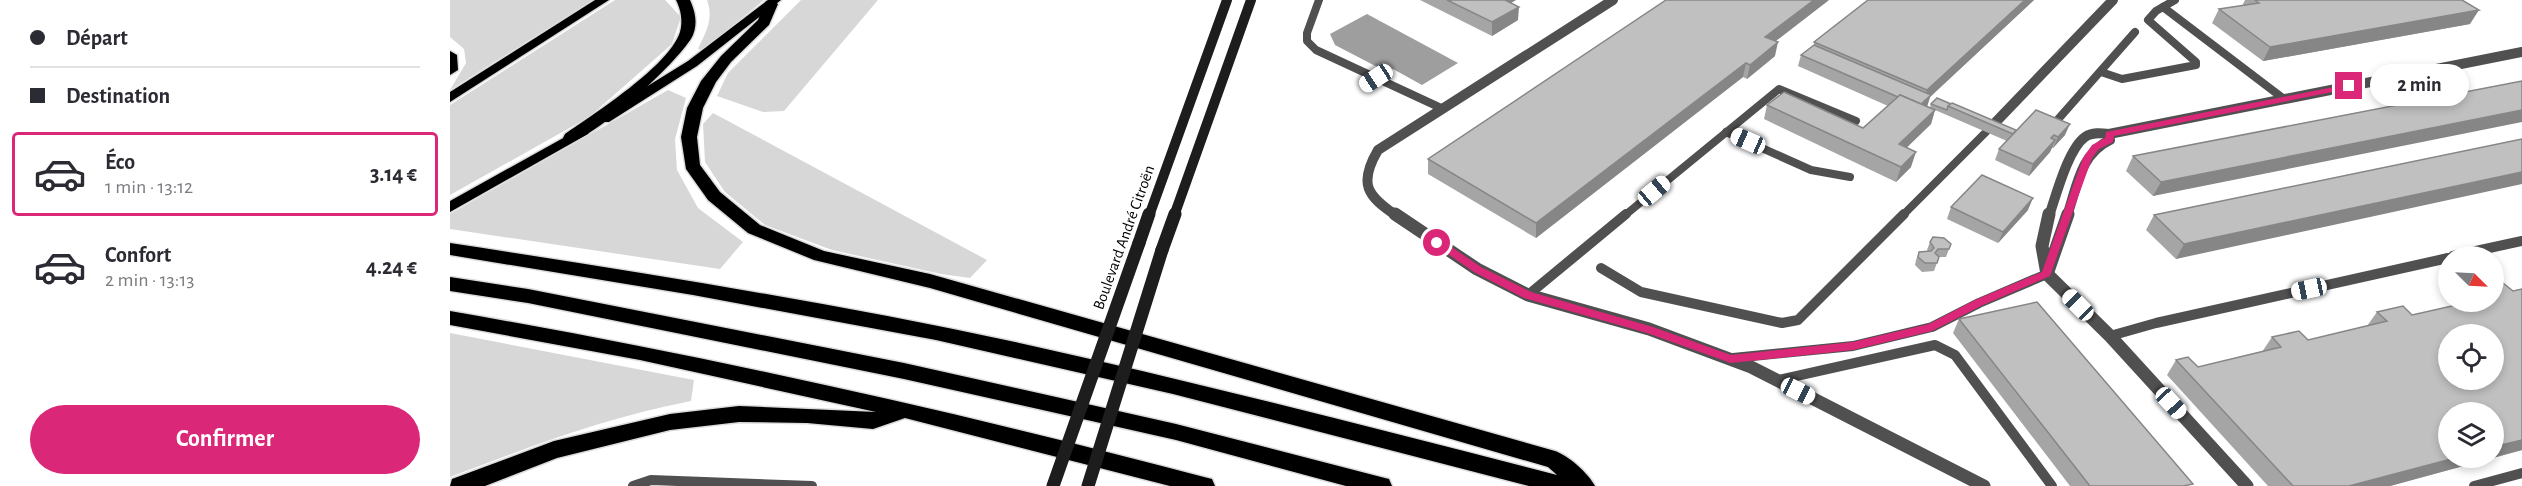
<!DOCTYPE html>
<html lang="fr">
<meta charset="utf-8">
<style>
body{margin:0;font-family:"Alegreya Sans",sans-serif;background:#f7f7f7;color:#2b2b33;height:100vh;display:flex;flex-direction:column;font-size:22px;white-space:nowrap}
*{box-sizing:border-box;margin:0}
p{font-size:20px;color:#7c7c81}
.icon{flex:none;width:33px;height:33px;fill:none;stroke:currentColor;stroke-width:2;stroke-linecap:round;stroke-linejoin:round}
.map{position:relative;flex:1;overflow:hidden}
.sheet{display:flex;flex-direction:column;background:#fff;width:450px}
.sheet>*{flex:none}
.top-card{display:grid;align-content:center;height:132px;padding:0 30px;background:#fff}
.needle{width:39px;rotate:114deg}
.controls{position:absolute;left:1988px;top:246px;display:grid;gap:12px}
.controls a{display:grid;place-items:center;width:66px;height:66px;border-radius:50%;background:#fff;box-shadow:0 3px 9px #0003;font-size:30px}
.end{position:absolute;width:27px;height:27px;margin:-14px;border:8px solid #db2777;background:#fff;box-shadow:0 0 0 3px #fff}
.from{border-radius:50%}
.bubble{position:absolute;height:42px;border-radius:21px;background:#fff;box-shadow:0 3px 9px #0003;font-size:20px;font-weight:600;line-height:42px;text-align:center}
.car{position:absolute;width:18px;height:36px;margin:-18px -9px;border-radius:8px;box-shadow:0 0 4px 2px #0007;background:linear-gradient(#fff 24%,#345 0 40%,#fff 0 76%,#345 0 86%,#fff 0)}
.top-card b{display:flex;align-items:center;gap:21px;height:57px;font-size:22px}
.top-card b+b{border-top:2px solid #e1e1e2}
.top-card i{width:15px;height:15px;background:#2b2b33}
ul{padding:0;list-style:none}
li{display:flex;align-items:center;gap:18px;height:84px;margin:0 12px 9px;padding:0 18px;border:3px solid transparent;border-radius:6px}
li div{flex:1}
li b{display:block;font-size:22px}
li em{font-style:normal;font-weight:600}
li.selected{border-color:#db2777}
li>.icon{width:54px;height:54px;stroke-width:1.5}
.button{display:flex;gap:12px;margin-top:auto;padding:12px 30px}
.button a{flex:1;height:69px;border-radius:36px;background:#db2777;color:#fff;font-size:24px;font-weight:600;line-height:69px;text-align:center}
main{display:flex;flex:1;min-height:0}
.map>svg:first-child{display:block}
</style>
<main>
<section class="sheet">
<div class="top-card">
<b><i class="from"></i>Départ</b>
<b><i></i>Destination</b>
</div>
<ul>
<li class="selected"><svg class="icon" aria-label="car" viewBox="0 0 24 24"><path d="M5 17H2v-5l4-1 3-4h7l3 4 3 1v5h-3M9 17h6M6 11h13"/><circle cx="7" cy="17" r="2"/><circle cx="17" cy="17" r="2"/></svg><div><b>Éco</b><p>1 min · 13:12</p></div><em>3.14 €</em></li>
<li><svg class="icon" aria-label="car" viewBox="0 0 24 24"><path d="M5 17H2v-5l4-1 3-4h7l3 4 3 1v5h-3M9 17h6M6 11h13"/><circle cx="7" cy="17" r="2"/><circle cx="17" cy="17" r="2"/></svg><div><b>Confort</b><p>2 min · 13:13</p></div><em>4.24 €</em></li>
</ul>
<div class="button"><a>Confirmer</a></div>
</section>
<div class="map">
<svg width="2072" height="486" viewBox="0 0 2072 486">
<rect width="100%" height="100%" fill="#fff"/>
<g fill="#d7d7d7">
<polygon points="0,0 143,0 0,90 16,63 14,49 0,37"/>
<polygon points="165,0 215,0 231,17 222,44 139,117 0,195 0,105"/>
<path d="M257,0H314L253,50L248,49C256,32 264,19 257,0Z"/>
<polygon points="351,0 428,0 334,111 313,112 267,96 278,73"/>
<polygon points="218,90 236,98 225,139 227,170 248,208 293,242 270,269 0,229 0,214"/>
<polygon points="263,113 537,260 520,278 491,274 382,250 315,225 275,192 255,162 253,124"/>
<path d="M0,333L244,380L241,401C157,417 79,447 0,477Z"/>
</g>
<polygon fill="#9e9e9e" points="917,14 1008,63 972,85 943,69 933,70 885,45 880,34"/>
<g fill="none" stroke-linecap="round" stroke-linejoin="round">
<g stroke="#dbdbdb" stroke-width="3">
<g id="primary">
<polygon points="145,0 159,0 0,102 0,92"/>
<polygon points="318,0 331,0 247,66 159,122 149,122 147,119 149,116 238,61"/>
<polygon points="133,127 138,128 140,131 138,134 0,212 0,201"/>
</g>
</g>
<g stroke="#dbdbdb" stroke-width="3">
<g id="motorway">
<path d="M226,0H240C245,11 248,23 243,35C233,58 137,147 115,142L113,138L115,134C145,113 219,66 230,32C233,21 231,10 226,0Z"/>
<path d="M316,1L322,0L328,4L319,25L281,62L266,82L253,108L247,137L250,165L270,192L310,225L374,251L480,274L1105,451C1119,456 1138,473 1145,486H1079L723,394L486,340L243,295L0,255V243C189,272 378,302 565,342C747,382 927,429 1107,475L1098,467L480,288L364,260L298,233L258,200L236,169L231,137L237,108L251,81L271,56L308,20Z"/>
<polygon points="0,51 7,55 8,70 0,75"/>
<polygon points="0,277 78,289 454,363 726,424 931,477 939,479 942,486 896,486 726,440 454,379 78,303 0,291"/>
<path d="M0,311C254,355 505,411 754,477L762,479L765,486H720L455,418L423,429L357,423L289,422L220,430L107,458L35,486H0L2,479L104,441L220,414L289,406L426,412L190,360L0,325Z"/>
</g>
</g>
<g stroke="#505050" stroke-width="8">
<polyline points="869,0 857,33 857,41 866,50 991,108"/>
<polyline points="1713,7 1834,99"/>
<polyline points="1651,72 1672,79 1746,65 1746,62 1698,20 1706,11 1725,0"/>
<polyline points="1603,125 1685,32"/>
<polyline points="1276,132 1361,170 1400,177"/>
<polyline points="1174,216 1329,89 1406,121"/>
<polyline points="1452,216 1536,132"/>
</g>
<g stroke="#505050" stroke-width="10">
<polyline points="2003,256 2072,241"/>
<polyline points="1151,268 1191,292 1332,323 1348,320 1454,214"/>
<polyline points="1078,295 1176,214"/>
<polyline points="1660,336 1706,323 1998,258"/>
<polyline points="1283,358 1403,346 1482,327 1529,303 1597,274"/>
<polyline points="1328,380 1485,345 1505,355 1602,486"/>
<polyline points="183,486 201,480 362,486"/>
<polyline points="2024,486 2072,473"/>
</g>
<g stroke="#505050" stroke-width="10">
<polyline points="1540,128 1663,0"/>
<path d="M947,216C917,196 908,184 928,150L1163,0"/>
<path d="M1599,216C1606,196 1618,149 1635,137C1642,132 1651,133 1659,134L2072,52"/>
<path d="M1617,216C1627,187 1630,154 1660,140L1659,134"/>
</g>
<g stroke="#505050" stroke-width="13">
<polyline points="945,214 1027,269 1078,295 1199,329 1301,367 1534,486"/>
<polyline points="1599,214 1592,246 1597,274 1660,336 1797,486"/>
<polyline points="1597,274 1618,214"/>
</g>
<g stroke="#1d1d1d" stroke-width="10">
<polyline points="699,216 777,0"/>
<polyline points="724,216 801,0"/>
</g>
<g stroke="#1d1d1d" stroke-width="13">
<polyline points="689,243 699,214"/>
<polyline points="712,250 725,214"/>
</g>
<use href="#primary" fill="#000" fill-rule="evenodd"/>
<use href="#motorway" fill="#000" fill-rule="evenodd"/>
<g stroke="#1d1d1d" stroke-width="13">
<polyline points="603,486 689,243"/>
<polyline points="638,486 712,250"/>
</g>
</g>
<g fill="#a5a5a5">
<polygon points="970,0 1066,0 1061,3 1068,20 1042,36"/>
<polygon points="1379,0 1325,41 1325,56 1297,79 1293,77 1086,238 978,174 978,159"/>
<polygon points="1418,0 1584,0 1480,97 1477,106 1480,107 1481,104 1487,98 1566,130 1615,135 1603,148 1602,148 1600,152 1579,176 1545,160 1549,149 1557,141 1485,110 1481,124 1456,148 1461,167 1446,182 1314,119 1317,105 1413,128 1438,106 1348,66 1351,55 1364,45 1364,42"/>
<polygon points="1795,0 2012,0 2020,24 1813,61 1762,23 1769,9 1792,6"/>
<polygon points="2072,81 1703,196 1676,171 1683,156"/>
<polygon points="2072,139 1726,259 1696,230 1704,215"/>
<polygon points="1501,207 1578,210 1548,243 1497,219"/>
<polygon points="1480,242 1499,249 1496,257 1489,257 1484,271 1472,272 1465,265 1466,260 1469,252 1478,251 1477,250"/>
<polygon points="2072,289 2072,450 1940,486 1818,486 1717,375 1726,360 1748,367 1812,352 1822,337 1858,340 1917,326 1927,312 1962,315"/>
<polygon points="1509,319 1733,486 1620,486 1503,333"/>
</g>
<g fill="#868686">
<polygon points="1048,0 1066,0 1048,10"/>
<polygon points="1364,0 1379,0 1313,51 1315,37"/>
<polygon points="1575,0 1584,0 1480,97 1477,107 1466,117 1473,103 1477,90"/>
<polygon points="1069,7 1068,20 1042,36 1042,22"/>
<polygon points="2029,10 2020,24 1813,61 1820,47"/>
<polygon points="1328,42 1325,56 1297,79 1300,65"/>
<polygon points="1296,63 1293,77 1086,238 1086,223"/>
<polygon points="1485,110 1481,124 1445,159 1449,144"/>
<polygon points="2072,110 2072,122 1703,196 1711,182"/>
<polygon points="1620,124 1615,135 1603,148 1608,137"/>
<polygon points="1605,140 1600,152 1579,176 1583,164"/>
<polygon points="1466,152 1461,167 1446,182 1451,167"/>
<polygon points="2072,172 2072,184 1726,259 1734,244"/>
<polygon points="1583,198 1578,210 1548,243 1553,232"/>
<polygon points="2072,440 2072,450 1940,486 1899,486 2005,458 2043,458 2043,447"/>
</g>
<g fill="#c0c0c0" stroke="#868686" stroke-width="1.5" fill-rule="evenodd">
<polygon points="997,0 1055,0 1069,7 1042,22"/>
<polygon points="1216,0 1364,0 1315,37 1328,42 1300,65 1296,63 1086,223 978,159"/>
<polygon points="1418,0 1575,0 1477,90 1364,42"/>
<polygon points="1805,0 2012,0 2029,10 1820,47 1769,9 1809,3"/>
<polygon points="1364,45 1481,95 1471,104 1450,95 1448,97 1351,55"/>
<polygon points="2072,81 2072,110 1711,182 1683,156"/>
<polygon points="1334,92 1413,128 1450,95 1485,110 1449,144 1466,152 1451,167 1317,105"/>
<polygon points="1487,98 1501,104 1498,106 1497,110 1481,104"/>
<polygon points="1502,103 1566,130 1563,134 1498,106"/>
<polygon points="1586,110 1620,124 1608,137 1604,135 1601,138 1605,140 1583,164 1549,149"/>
<polygon points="2072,139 2072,172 1734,244 1704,215"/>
<polygon points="1532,175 1583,198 1553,232 1501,207"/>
<polygon points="1483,237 1494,238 1501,244 1499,249 1488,249 1485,253 1489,257 1487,263 1475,263 1468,257 1469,252 1481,251 1484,248 1480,242"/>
<path d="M2053,283L2063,291L2072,289V440L2043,447V412H1998V458H2005L1899,486H1843L1726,360L1738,357L1748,367L1831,347L1822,337L1849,331L1858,340L1937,321L1927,312L1953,306L1962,315L2020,302H2043V285ZM1998,334H2043V380H1998Z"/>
<polygon points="1587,302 1743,484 1733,486 1640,486 1509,319"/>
</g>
<polygon fill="#db2777" points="1899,84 1902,88 1664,136 1663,142 1649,149 1642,158 1600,276 1533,305 1482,331 1403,350 1281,363 1197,333 1074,298 1024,272 982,243 991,240 1031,267 1081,292 1203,327 1281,355 1403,342 1479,324 1525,300 1592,272 1633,158 1642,145 1655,138 1656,132"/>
<g text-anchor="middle" stroke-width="4.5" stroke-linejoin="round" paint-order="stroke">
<g font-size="16" fill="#000" stroke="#fff">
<text transform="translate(673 237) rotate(-70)" y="6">Boulevard André Citroën</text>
</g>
</g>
</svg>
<div class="controls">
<a><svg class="needle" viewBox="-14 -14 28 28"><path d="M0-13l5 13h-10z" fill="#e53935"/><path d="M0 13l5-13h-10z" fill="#7c7c81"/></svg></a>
<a><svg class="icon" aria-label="locate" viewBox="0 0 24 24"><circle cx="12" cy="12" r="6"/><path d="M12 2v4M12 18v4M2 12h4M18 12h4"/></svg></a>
<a><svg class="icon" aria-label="layers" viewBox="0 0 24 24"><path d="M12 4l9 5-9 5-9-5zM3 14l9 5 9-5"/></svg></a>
</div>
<i class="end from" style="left:987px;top:243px"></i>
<i class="end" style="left:1899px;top:86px"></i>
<div class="bubble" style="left:1920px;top:64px;width:99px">2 min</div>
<i class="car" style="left:926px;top:78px;rotate:237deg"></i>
<i class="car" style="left:1298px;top:141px;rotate:294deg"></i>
<i class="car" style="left:1204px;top:191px;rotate:50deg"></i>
<i class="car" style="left:1859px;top:289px;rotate:258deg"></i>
<i class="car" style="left:1628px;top:305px;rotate:315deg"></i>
<i class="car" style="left:1348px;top:391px;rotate:117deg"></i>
<i class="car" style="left:1721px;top:403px;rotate:137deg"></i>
</div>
</main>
